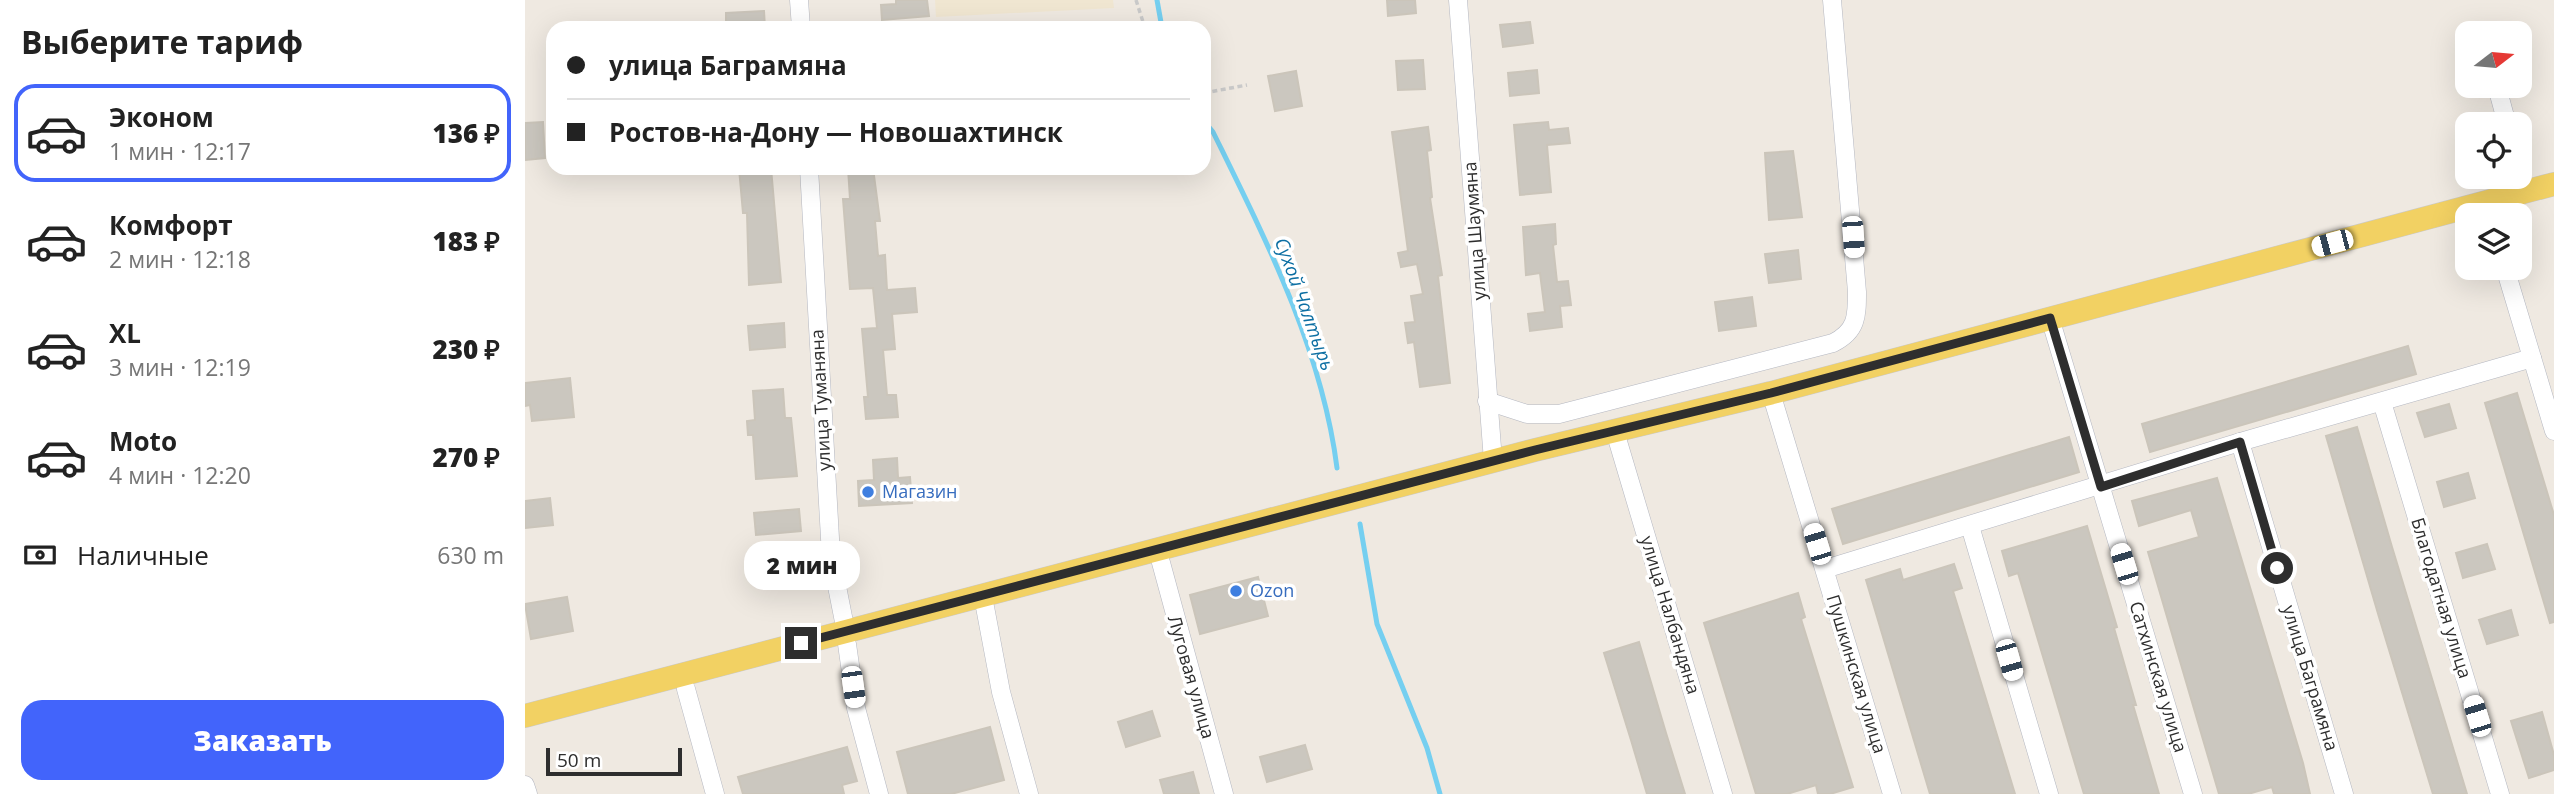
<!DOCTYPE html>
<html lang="ru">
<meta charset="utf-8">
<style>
body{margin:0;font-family:"Open Sans",sans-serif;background:#f6f6f6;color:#222;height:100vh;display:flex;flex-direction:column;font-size:26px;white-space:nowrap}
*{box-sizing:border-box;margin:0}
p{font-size:23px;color:#767676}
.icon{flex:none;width:38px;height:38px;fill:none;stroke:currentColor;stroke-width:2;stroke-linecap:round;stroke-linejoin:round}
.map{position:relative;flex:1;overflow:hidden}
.side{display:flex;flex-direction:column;background:#fff;width:525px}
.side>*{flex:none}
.banner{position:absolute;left:21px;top:21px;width:665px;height:154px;border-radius:21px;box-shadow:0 7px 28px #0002;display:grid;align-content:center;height:154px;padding:0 21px;background:#fff}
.needle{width:46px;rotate:74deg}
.controls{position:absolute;left:1930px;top:21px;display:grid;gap:14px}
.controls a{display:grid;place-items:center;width:77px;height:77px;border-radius:14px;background:#fff;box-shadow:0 7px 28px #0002;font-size:35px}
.scale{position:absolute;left:21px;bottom:18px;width:136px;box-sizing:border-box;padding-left:7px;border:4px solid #2e2e2e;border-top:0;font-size:19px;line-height:24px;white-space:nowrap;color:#2e2e2e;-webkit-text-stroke:5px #fff;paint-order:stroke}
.end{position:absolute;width:32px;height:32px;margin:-16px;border:9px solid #2e2e2e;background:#fff;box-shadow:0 0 0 4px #fff}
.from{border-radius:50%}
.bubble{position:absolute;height:49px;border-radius:21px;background:#fff;box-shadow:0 7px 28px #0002;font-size:23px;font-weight:800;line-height:49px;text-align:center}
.car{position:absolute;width:21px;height:42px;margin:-21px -10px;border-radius:9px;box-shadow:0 0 5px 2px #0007;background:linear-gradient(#fff 24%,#345 0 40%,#fff 0 76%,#345 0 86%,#fff 0)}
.banner b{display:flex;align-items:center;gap:24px;height:66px;font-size:26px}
.banner b+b{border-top:2px solid #e0e0e0}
.banner i{width:18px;height:18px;background:#222}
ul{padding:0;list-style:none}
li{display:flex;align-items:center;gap:21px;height:98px;margin:0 14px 10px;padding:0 7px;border:4px solid transparent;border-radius:21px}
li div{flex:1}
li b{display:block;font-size:26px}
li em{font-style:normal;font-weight:800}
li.selected{border-color:#4264fb}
li>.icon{width:63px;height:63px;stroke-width:1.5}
h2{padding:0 21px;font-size:32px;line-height:84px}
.pay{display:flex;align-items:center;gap:18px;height:77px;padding:0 21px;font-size:26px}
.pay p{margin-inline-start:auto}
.primary-button{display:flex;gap:14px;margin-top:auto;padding:14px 21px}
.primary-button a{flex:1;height:80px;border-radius:21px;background:#4264fb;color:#fff;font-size:28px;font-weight:800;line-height:80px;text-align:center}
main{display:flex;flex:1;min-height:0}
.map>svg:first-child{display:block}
</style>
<main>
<section class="side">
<h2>Выберите тариф</h2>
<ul>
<li class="selected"><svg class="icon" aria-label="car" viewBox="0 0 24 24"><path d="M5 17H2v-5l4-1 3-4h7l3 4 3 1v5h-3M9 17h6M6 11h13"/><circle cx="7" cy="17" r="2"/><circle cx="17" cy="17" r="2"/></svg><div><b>Эконом</b><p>1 мин · 12:17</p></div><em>136 ₽</em></li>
<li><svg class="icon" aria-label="car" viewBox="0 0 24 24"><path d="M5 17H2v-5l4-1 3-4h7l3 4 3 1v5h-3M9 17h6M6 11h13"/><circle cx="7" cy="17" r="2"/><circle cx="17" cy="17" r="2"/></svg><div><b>Комфорт</b><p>2 мин · 12:18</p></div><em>183 ₽</em></li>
<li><svg class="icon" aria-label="car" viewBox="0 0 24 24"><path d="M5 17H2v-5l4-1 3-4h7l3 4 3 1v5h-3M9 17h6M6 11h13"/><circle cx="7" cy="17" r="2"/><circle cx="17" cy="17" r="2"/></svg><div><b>XL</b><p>3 мин · 12:19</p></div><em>230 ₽</em></li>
<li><svg class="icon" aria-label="car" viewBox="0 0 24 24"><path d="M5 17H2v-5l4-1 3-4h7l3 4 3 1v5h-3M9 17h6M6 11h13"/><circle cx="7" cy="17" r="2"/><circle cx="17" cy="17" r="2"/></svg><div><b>Moto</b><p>4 мин · 12:20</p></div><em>270 ₽</em></li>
</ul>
<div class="pay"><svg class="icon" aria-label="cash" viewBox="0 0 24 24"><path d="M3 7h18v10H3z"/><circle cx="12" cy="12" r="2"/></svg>Наличные<p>630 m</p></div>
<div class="primary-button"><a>Заказать</a></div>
</section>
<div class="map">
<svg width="2029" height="794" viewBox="0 0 2029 794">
<rect width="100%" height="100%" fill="#efe9e1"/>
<polygon fill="#f0e6d1" points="410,0 588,0 589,8 411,17"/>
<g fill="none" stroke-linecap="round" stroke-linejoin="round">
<g stroke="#75cff0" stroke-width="5">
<polyline points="632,0 637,28"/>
<path d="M679,121L688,132C740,238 797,349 812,468"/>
<polyline points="835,524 852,624 902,748 915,794"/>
</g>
</g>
<g fill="#cbc7bf" stroke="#cbc5ba" stroke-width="2">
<polygon points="371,0 402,0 404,16 357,20 356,5 371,4"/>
<polygon points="862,0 890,0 891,13 863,16"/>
<polygon points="239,11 240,28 201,28 201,13"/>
<polygon points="1005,22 1008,43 978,47 975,25"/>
<polygon points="898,60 900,89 873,90 871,61"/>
<polygon points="1012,70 1014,93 985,96 983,73"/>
<polygon points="771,71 777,106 750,111 743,76"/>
<polygon points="18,122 20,158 0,160 0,123"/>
<polygon points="1023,122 1024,130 1043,128 1045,143 1022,145 1026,192 995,195 989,125"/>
<polygon points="903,127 906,150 902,151 907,197 905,198 917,275 913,276 925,383 895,387 889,342 883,343 880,323 890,322 886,296 898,294 892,264 876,267 873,253 883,251 867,132"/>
<polygon points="1268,151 1277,217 1244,220 1240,153"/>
<polygon points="214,168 246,168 256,282 224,285 222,213 218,213"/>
<polygon points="323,168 348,168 355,221 350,221 353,256 360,255 362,290 390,288 392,312 367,314 370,349 358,350 362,395 371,395 373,417 341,419 339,397 343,397 337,329 352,328 348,288 325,289 318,199 325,199"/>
<polygon points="1030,224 1031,244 1028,245 1032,282 1043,281 1046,305 1035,306 1037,327 1005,331 1003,314 1020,312 1015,273 1001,275 998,227"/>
<polygon points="1273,250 1276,279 1244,283 1240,254"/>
<polygon points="1227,297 1231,326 1194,331 1190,302"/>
<polygon points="259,323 260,347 225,350 223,326"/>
<polygon points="1883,346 1891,374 1625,452 1617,424"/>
<polygon points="45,378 49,417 7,421 5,405 0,406 0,383"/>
<polygon points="258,389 260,418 266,418 272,476 231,479 228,435 223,435 222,421 230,420 228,391"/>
<polygon points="1992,393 2029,515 2029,622 2025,623 1960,403"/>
<polygon points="1924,404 1931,428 1900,437 1892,413"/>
<polygon points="1832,427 1867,547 1942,794 1908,794 1854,617 1801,436"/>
<polygon points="1544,437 1554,472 1318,544 1307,509"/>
<polygon points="372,458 373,478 385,477 387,503 334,506 333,481 349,480 348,460"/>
<polygon points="1943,473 1950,498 1919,507 1912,482"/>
<polygon points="1692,478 1778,763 1785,794 1749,794 1747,787 1723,794 1694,794 1623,552 1674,537 1666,510 1614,526 1607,501"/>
<polygon points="25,498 28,525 0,528 0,501"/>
<polygon points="274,509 276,531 231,535 229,513"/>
<polygon points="1562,526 1592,627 1589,628 1611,705 1608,705 1634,794 1559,794 1493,573 1484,576 1477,551"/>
<polygon points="1962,544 1970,569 1938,578 1931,553"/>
<polygon points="1429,564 1437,588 1428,591 1490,794 1405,794 1341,580 1375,569 1378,580"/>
<polygon points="733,577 743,616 675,634 665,595"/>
<polygon points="1273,593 1280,617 1276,619 1328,787 1305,794 1293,794 1291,785 1262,794 1231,794 1179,623"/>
<polygon points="42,597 48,631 6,639 0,604"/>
<polygon points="1986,610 1993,635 1962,644 1954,620"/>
<polygon points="1114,642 1141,733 1160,794 1122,794 1106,740 1079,653"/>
<polygon points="627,711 635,736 601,747 593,722"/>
<polygon points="2017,712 2029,755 2029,770 2004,778 1986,721"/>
<polygon points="465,727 479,780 426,794 383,794 372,752"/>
<polygon points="780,745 787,769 742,782 735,757"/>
<polygon points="322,747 332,781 317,785 319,794 218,794 213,777"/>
<polygon points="668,772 674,794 639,794 635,780"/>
</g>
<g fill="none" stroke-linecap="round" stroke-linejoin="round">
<g stroke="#b4b7c1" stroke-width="19">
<g id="minor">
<polyline points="274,0 276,28"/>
<polyline points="933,0 968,461"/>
<polyline points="1972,87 1982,124"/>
<polyline points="284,168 306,556 321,632"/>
<polyline points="1995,174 2000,192"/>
<polyline points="1980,268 2029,431"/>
<polyline points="1525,318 1668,794"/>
<polyline points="1246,393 1367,794"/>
<path d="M962,401L1002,414H1034L1308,343C1332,331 1332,316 1332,292L1307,0"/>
<polyline points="1857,402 1975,794"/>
<polyline points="1091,435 1198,794"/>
<polyline points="1715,442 1819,794"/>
<polyline points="1445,526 1524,794"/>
<polyline points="635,559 699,794"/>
<polyline points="1300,569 1715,442 2007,358"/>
<polyline points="460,607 476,692 504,794"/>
<polyline points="322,644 331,708 354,794"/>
<polyline points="161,689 190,794"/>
<polyline points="0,785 3,794"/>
</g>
</g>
<g stroke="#c9c9c9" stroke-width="24">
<polyline id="major" points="0,716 1010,450 1246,393 2029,184"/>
</g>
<g stroke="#c9c9c9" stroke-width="3.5" stroke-dasharray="5 3.5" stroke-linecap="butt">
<polyline points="611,0 620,28"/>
<polyline points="679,93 722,85"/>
</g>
<use href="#minor" stroke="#fff" stroke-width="18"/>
<use href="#major" stroke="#f2d163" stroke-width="23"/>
</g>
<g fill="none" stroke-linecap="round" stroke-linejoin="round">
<polyline stroke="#2e2e2e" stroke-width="9" points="276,643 1010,450 1246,393 1525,318 1576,487 1715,442 1752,568"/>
</g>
<g fill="#3f7fe0" stroke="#fff" stroke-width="2.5">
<circle cx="343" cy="492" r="7"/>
<circle cx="711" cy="591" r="7"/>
</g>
<g text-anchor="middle" stroke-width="7" stroke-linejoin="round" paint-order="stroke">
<g font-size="18" fill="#2e2e2e" stroke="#fff">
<text transform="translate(950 231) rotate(-94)" y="6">улица Шаумяна</text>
<text transform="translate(296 400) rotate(-93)" y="6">улица Туманяна</text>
<text transform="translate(1916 598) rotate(73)" y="6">Благодатная улица</text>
<text transform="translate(1145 615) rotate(73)" y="6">улица Налбандяна</text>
<text transform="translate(1331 674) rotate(73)" y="6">Пушкинская улица</text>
<text transform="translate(666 677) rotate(74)" y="6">Луговая улица</text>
<text transform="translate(1633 677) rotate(73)" y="6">Сатхинская улица</text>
<text transform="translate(1785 678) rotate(73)" y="6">улица Баграмяна</text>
</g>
<g font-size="18" fill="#366cbe" stroke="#fff" text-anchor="start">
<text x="357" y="498">Магазин</text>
<text x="725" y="597">Ozon</text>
</g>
<g font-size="19" font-style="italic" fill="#0d6fa3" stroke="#fff">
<text transform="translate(780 304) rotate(70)" y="7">Сухой Чалтырь</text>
</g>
</g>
</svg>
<div class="controls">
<a><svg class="needle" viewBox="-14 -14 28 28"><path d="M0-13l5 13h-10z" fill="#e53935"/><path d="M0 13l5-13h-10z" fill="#767676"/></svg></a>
<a><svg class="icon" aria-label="locate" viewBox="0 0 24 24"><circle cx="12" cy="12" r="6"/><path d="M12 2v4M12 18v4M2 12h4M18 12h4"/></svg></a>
<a><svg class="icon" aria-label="layers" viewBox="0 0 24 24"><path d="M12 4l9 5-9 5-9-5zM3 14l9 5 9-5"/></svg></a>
</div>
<div class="scale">50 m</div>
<i class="end from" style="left:1752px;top:568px"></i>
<i class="end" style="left:276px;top:643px"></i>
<div class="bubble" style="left:219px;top:541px;width:116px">2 мин</div>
<i class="car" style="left:1328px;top:237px;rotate:176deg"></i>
<i class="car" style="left:1807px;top:243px;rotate:255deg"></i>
<i class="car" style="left:1292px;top:544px;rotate:343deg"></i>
<i class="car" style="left:1599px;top:564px;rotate:343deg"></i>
<i class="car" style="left:1484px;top:660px;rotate:164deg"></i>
<i class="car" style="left:328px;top:687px;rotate:172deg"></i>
<i class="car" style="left:1952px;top:716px;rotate:343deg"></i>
<div class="banner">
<b><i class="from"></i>улица Баграмяна</b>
<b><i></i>Ростов-на-Дону — Новошахтинск</b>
</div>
</div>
</main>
